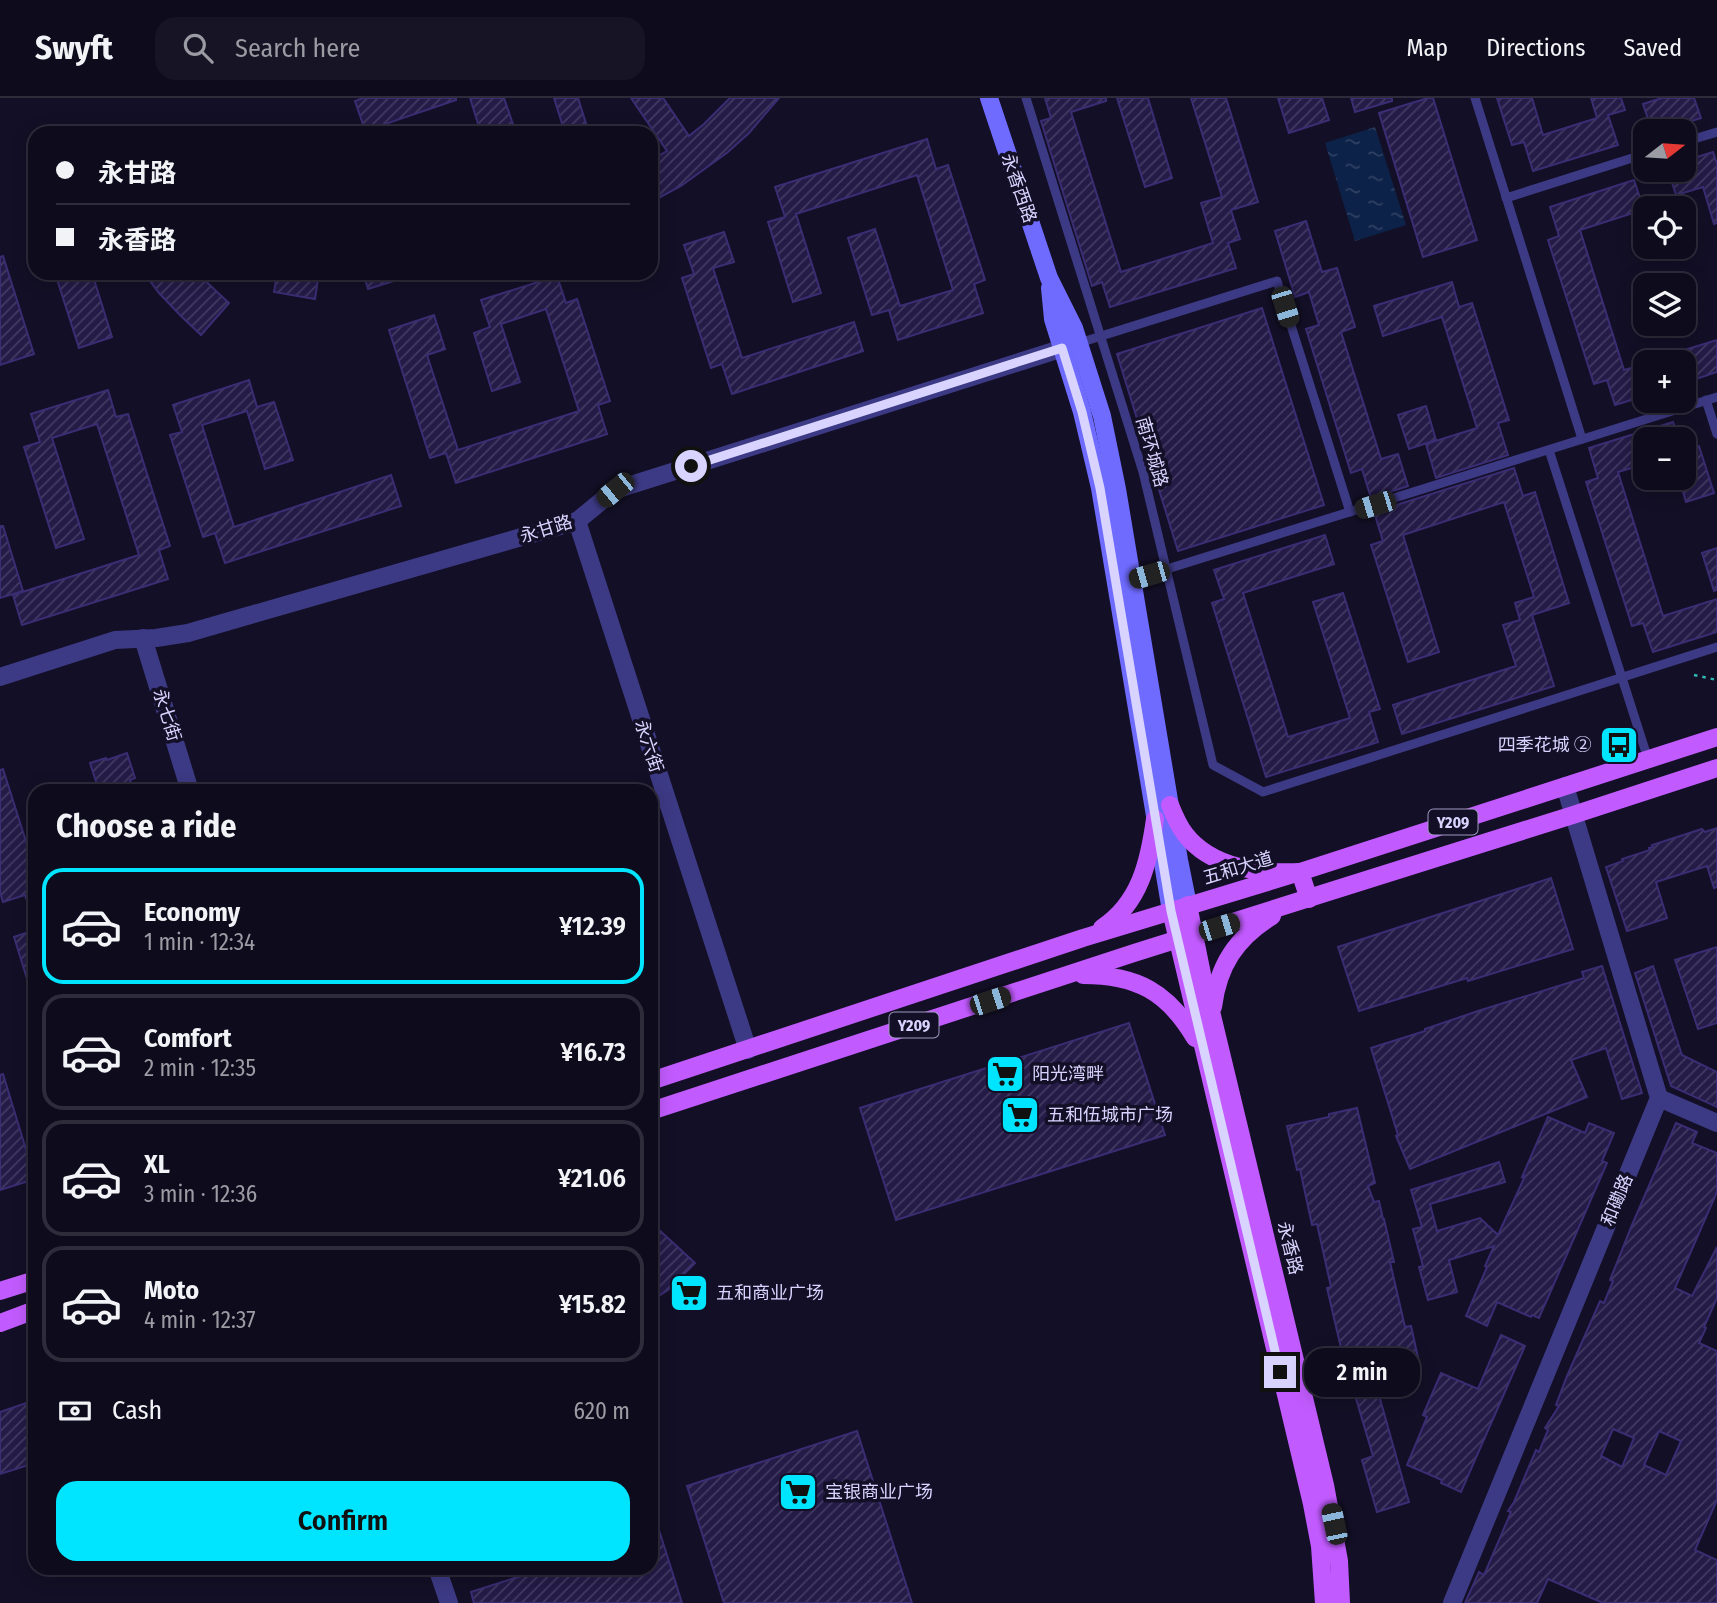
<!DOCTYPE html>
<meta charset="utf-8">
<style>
body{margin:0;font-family:"Fira Sans Condensed","Noto Sans SC",sans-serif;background:#171425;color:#f1f3f6;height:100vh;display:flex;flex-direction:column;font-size:26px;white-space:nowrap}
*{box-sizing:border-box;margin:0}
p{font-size:23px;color:#9b9ba3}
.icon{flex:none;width:38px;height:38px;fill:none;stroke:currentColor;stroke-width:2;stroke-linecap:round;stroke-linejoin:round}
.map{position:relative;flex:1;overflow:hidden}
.sheet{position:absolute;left:28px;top:686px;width:630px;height:791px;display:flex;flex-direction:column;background:#0e0b1c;border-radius:21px;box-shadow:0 4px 18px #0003,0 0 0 2px #2e2b3b}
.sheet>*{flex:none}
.guide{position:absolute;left:28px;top:28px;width:630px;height:154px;border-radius:21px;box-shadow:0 4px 18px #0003,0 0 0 2px #2e2b3b;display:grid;align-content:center;height:154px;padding:0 28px;background:#0e0b1c}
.needle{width:46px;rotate:73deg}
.fabs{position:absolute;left:1633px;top:21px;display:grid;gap:14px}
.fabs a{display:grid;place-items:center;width:63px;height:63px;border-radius:14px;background:#0e0b1c;box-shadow:0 4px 18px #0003,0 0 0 2px #2e2b3b;font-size:35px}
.end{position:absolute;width:32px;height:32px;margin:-16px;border:9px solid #d9d4ff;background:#111;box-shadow:0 0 0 4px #111}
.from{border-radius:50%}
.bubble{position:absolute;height:49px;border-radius:21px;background:#0e0b1c;box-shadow:0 4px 18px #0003,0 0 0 2px #2e2b3b;font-size:23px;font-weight:600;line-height:49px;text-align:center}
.car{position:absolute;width:21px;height:42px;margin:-21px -10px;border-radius:9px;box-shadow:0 0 5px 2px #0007;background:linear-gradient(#222 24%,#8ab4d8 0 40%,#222 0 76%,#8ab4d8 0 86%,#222 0)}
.guide b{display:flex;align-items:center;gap:24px;height:66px;font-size:26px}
.guide b+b{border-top:2px solid #2e2b3b}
.guide i{width:18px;height:18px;background:#f1f3f6}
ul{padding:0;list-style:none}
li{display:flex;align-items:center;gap:21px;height:116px;margin:0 14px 10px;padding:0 14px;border:4px solid #2e2b3b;border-radius:21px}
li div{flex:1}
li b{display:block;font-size:26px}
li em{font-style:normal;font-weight:600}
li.on{border-color:#00e5ff}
li>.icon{width:63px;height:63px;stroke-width:1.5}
h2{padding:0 28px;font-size:32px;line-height:84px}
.pay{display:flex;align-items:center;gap:18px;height:77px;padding:0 28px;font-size:26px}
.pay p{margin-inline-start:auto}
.button{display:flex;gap:14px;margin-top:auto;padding:14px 28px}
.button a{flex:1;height:80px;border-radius:21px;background:#00e5ff;color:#111;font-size:28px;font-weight:600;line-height:80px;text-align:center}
header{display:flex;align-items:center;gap:42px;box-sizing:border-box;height:98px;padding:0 35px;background:#0e0b1c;border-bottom:2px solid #2e2b3b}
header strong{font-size:33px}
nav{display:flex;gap:38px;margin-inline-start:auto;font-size:24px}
.search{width:490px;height:63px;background:#171425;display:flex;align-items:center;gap:18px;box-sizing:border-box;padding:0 24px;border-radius:21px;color:#9b9ba3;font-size:26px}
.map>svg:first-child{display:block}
</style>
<header>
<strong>Swyft</strong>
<div class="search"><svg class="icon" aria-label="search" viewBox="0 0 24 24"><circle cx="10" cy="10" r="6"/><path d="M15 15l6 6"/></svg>Search here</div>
<nav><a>Map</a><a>Directions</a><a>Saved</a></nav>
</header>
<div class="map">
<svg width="1717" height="1505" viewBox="0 0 1717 1505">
<defs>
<pattern id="water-ripples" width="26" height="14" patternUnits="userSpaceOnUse" patternTransform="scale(1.75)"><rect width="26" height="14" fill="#0c2248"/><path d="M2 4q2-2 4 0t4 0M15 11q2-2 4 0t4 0" fill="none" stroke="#2f4163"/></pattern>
<pattern id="building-hatch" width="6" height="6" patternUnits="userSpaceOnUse" patternTransform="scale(1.75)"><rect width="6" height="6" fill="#241b47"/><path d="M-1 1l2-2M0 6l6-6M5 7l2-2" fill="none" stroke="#433b63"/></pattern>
</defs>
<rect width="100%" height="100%" fill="#130f26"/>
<polygon fill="url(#water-ripples)" points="1375,29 1406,127 1355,143 1325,45"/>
<g fill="url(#building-hatch)" stroke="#3b2d73" stroke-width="2" fill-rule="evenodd">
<polygon points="363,0 456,0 456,2 382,27 385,35 366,35 355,3"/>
<polygon points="470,0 504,0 516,35 481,35"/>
<polygon points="554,0 578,0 589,35 565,35"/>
<polygon points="631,0 663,0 689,38 704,26 730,0 779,0 749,35 728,54 681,88 651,104 651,62 667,53"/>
<polygon points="1045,0 1106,0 1106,3 1071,14 1121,174 1213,145 1201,105 1222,99 1191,0 1226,0 1258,104 1231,112 1240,141 1228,145 1236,170 1110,209 1102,184 1092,188 1041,23 1051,20"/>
<polygon points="1117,0 1148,0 1172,80 1145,89"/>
<polygon points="1278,0 1322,0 1329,22 1289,35"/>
<polygon points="1351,0 1392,0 1392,3 1355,14"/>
<polygon points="1428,0 1433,0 1477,142 1423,159 1379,15"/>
<polygon points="1497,0 1532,0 1543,37 1597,20 1591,0 1621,0 1625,12 1608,17 1618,47 1533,73 1524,44 1512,47"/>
<polygon points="1662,0 1694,0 1701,20 1659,33 1652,33 1643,6"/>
<polygon points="927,41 936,71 948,67 985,182 974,186 983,215 898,242 889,212 872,217 848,140 875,131 900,208 953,192 917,77 796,116 821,195 793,204 768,124 785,119 775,89"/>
<polygon points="1713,54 1717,66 1717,125 1714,126 1703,89 1676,97 1668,72 1684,72 1684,63"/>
<polygon points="1634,82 1645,115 1645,145 1642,145 1633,115 1580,132 1624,272 1645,266 1645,298 1615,307 1607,282 1594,286 1548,142 1559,138 1550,109"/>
<polygon points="1306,123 1322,174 1337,170 1355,229 1341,234 1381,361 1398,356 1408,388 1371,400 1362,371 1351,375 1306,231 1319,227 1309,194 1295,199 1275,133"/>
<polygon points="724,134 734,164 713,170 742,260 854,224 863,253 732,296 722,266 711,270 682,180 694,176 684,147"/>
<polygon points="3,158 34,256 0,267 0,159"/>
<polygon points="55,175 92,175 112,239 79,250"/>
<polygon points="144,175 197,175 229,205 201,237 180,217 159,195"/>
<polygon points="277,175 319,175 315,201 274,194"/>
<polygon points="363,175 410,175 410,178 368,191"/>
<polygon points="557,178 566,205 577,201 610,303 598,307 607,336 456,385 446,355 430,360 389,232 434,217 445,251 427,257 458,352 579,313 546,211 501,226 520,284 492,293 474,235 490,229 481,202"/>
<polygon points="1452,184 1459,209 1472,205 1509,322 1498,325 1508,357 1436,380 1426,346 1477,330 1442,219 1383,238 1374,208"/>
<polygon points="1262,210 1324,407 1178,453 1117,256"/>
<polygon points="1717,242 1717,274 1690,283 1681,253"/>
<polygon points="249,282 257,309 274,304 293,362 265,371 247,313 202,327 234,429 391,377 401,408 225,465 215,435 203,439 170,337 182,334 173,307"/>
<polygon points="108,292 116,319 128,316 170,448 159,452 168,481 22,527 13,497 139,457 97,326 52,340 84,441 56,450 24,349 40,344 31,316"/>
<polygon points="1426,308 1436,342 1409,351 1398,317"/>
<polygon points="1673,324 1679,341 1645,341 1645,366 1618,374 1663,518 1717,501 1717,534 1653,554 1643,525 1632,528 1586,384 1598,380 1589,350"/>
<polygon points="1699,348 1714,395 1686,404 1679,380 1684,380 1684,353"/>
<polygon points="1514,370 1523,398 1535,394 1569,505 1532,517 1554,588 1402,636 1393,607 1516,568 1503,527 1520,522 1515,505 1534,499 1504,404 1403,437 1439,554 1408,564 1371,447 1383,443 1374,414"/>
<polygon points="0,428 3,428 23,493 0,500"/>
<polygon points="1325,437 1334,466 1243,495 1288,639 1350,620 1313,504 1343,495 1380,611 1369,614 1378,644 1266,679 1212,505 1224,501 1214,472"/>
<polygon points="1717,450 1717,492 1714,493 1702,455"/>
<polygon points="127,655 135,680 130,682 134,693 99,693 90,665 106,660 107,662"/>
<polygon points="3,671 35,772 35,820 33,820 25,797 3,804 0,794 0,672"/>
<polygon points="1717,730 1717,789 1714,790 1707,768 1656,784 1667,820 1627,833 1606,769 1623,763 1622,761 1650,752 1649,750 1653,749 1652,747 1702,731 1705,734"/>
<polygon points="1551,780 1573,851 1468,883 1467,880 1359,913 1338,849"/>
<polygon points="35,832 35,896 32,897 14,839"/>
<polygon points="1717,849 1717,925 1698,931 1675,862"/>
<polygon points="1602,868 1642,995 1622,1001 1606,950 1571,962 1587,999 1410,1071 1396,1038 1398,1037 1371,950 1425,933 1425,931 1478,913 1584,880 1582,874"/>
<polygon points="1653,868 1682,957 1717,974 1717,1009 1671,988 1635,875"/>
<polygon points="1129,925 1165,1037 896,1122 860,1010"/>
<polygon points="3,976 35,1081 0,1092 0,977"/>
<polygon points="1357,1010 1375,1085 1368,1088 1374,1104 1379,1103 1383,1121 1384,1121 1394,1164 1390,1164 1405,1229 1411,1228 1421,1273 1375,1283 1409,1404 1377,1414 1362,1362 1373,1358 1341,1250 1327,1190 1331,1189 1317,1126 1312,1127 1300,1071 1297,1072 1287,1028 1329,1019 1329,1016"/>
<polygon points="1548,1019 1585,1035 1589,1025 1614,1035 1602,1063 1607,1065 1539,1220 1532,1217 1531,1219 1497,1204 1487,1228 1466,1218 1487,1169 1485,1168 1494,1148 1449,1162 1457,1194 1428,1202 1419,1169 1423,1168 1413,1131 1422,1129 1411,1092 1499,1064 1505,1084 1430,1106 1437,1133 1480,1120 1498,1137 1525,1078 1522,1079"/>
<path d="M1676,1025L1697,1034L1692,1045L1717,1055V1094L1675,1190L1692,1198L1717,1149V1200L1704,1229L1706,1230L1699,1245L1717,1253V1402L1695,1452L1717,1462V1505H1603L1548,1481L1537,1505H1465L1479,1474L1484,1477L1511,1414L1508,1413L1514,1404L1536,1352L1539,1354L1548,1332L1545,1330L1559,1308L1556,1307L1567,1278L1600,1203L1604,1205L1613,1183L1610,1182L1632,1127ZM1613,1331L1634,1340L1622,1369L1601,1358ZM1659,1333L1681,1343L1666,1377L1644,1367Z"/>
<polygon points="657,1130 695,1165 668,1192 651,1203 651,1137"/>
<polygon points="1501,1237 1525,1248 1461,1394 1441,1385 1442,1382 1407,1367 1427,1319 1423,1317 1441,1275 1478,1291"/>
<polygon points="35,1302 35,1365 0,1376 0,1314"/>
<polygon points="857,1333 912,1505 724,1505 687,1388"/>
<polygon points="651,1416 654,1416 682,1505 474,1505 471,1494 546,1470 651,1470"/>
</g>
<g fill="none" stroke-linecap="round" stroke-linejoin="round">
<polyline stroke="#2fb8b0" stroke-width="2.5" stroke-dasharray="3.5 5" stroke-linecap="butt" points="1694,577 1717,582"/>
<g stroke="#3d3a85" stroke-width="9">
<polyline points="1026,0 1143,374 1213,667 1263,694 1717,549"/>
<polyline points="1475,0 1582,341"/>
<polyline points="1684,44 1717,34"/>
<polyline points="1506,100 1645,56"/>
<polyline points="1079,245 1277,183 1350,414"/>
<polyline points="1706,302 1717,336"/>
<polyline points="1549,352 1648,661"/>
<polyline points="1132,482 1717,299"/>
</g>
<g stroke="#3d3a85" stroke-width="18">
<polyline points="577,423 748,952"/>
<polyline points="143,540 190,693"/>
<polyline points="0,579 115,542 156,540 188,535 577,423 615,392 1076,246"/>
<polyline points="1659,1000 1717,1025"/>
<polyline points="437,1470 449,1505"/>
<polyline points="1452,1505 1659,1000 1565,688"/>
</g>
<g stroke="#6f6bff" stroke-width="18">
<polyline points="989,0 1049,180 1074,230 1102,318 1117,391 1179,762 1188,807"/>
<polyline points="1050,190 1053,221 1082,314 1100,390 1171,813"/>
</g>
<g stroke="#c25bff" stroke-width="18">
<path d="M1170,707C1174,717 1178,727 1185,736C1211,770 1260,776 1300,774L1309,801"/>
<polyline points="1188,807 1202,876 1325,1387 1339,1463 1341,1505"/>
<polyline points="1171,813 1312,1406 1320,1448 1324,1505"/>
<path d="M1102,830C1140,805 1149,764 1155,721"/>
<path d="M1083,877C1137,877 1168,894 1195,940"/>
<path d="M1213,909C1218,868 1236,840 1272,818"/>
<polyline points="651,983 1083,840 1300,774 1717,639"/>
<polyline points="651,1013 1134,855 1573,717 1717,670"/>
<polyline points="0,1193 35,1182"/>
<polyline points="0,1225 35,1212"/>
</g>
</g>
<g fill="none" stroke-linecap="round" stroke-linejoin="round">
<polyline stroke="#d9d4ff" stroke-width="9" points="691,368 1062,250 1082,314 1100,390 1171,813 1280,1274"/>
</g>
<defs>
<g id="bus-square" transform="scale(2.0125)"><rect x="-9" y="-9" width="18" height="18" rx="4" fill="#00e5ff" stroke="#130f26"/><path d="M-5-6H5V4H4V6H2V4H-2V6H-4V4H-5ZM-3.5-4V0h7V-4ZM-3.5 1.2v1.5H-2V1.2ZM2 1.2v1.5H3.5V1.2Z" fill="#111"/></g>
<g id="supermarket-square" transform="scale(2.0125)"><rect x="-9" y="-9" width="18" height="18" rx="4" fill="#00e5ff" stroke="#130f26"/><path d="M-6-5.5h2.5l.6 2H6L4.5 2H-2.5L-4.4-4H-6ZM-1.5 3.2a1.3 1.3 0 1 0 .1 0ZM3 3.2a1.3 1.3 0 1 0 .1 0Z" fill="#111"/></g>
</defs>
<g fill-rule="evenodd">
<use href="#bus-square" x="1619" y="647"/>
<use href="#supermarket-square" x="1005" y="976"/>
<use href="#supermarket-square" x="1020" y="1017"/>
<use href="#supermarket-square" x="689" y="1195"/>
<use href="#supermarket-square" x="798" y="1394"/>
</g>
<g text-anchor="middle" stroke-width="7" stroke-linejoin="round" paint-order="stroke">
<g fill="#130f26" stroke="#9e99be" stroke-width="2">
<rect x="1428.5" y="711.5" width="49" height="25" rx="5"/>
<rect x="889.5" y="914.5" width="49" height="25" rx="5"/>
</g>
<g font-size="16" font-weight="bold" fill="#d9d4ff">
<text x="1453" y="730">Y209</text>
<text x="914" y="933">Y209</text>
</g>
<g font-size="18" fill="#d9d4ff" stroke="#130f26">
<text transform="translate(1019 90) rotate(71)" y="6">永香西路</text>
<text transform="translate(1152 354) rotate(74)" y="6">南环城路</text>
<text transform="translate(546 431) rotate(-17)" y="6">永甘路</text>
<text transform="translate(167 617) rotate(73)" y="6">永七街</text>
<text transform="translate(649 648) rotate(72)" y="6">永六街</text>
<text transform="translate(1238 770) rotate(-17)" y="6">五和大道</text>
<text transform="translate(1617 1102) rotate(-68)" y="6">和磡路</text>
<text transform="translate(1290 1150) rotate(76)" y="6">永香路</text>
</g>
<g font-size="18" fill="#d9d4ff" stroke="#130f26" text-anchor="start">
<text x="1592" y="653" text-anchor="end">四季花城 ②</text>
<text x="1032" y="982">阳光湾畔</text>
<text x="1047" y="1023">五和伍城市广场</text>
<text x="716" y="1201">五和商业广场</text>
<text x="825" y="1400">宝银商业广场</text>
</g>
</g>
</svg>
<div class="fabs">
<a><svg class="needle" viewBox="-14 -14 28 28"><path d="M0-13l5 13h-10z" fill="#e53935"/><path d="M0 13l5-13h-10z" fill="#9b9ba3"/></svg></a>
<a><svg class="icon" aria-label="locate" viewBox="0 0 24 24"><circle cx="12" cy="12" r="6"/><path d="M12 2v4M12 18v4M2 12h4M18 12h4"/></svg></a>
<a><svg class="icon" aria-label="layers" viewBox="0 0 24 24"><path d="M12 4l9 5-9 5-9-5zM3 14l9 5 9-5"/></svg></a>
<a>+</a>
<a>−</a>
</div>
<i class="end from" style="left:691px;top:368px"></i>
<i class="end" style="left:1280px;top:1274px"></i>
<div class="bubble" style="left:1304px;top:1250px;width:116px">2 min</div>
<i class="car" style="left:1285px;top:209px;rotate:163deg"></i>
<i class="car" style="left:615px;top:392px;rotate:231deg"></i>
<i class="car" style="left:1375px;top:407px;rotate:253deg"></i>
<i class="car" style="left:1149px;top:477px;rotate:254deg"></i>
<i class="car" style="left:1219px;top:829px;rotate:73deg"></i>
<i class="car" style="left:990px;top:903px;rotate:72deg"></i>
<i class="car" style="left:1334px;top:1426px;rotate:348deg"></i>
<div class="guide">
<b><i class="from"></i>永甘路</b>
<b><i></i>永香路</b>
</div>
<section class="sheet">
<h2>Choose a ride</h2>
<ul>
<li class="on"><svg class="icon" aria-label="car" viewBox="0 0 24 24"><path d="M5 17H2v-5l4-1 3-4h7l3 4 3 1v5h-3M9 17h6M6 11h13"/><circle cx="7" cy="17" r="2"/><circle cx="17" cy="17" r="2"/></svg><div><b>Economy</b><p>1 min · 12:34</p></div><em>¥12.39</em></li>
<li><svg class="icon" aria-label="car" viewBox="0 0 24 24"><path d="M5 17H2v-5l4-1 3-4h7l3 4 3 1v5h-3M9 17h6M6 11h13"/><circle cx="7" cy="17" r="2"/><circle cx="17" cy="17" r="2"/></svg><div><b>Comfort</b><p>2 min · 12:35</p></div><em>¥16.73</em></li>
<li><svg class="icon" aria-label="car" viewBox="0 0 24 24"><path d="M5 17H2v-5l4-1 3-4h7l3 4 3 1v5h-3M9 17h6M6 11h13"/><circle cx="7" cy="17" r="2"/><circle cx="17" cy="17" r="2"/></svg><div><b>XL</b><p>3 min · 12:36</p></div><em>¥21.06</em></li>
<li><svg class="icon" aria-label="car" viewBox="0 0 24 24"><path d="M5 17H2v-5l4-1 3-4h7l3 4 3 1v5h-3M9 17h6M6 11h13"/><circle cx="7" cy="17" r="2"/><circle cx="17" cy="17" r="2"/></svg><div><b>Moto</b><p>4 min · 12:37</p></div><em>¥15.82</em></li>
</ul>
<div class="pay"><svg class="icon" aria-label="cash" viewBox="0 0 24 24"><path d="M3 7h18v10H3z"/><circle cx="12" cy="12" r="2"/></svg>Cash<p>620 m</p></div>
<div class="button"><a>Confirm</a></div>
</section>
</div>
